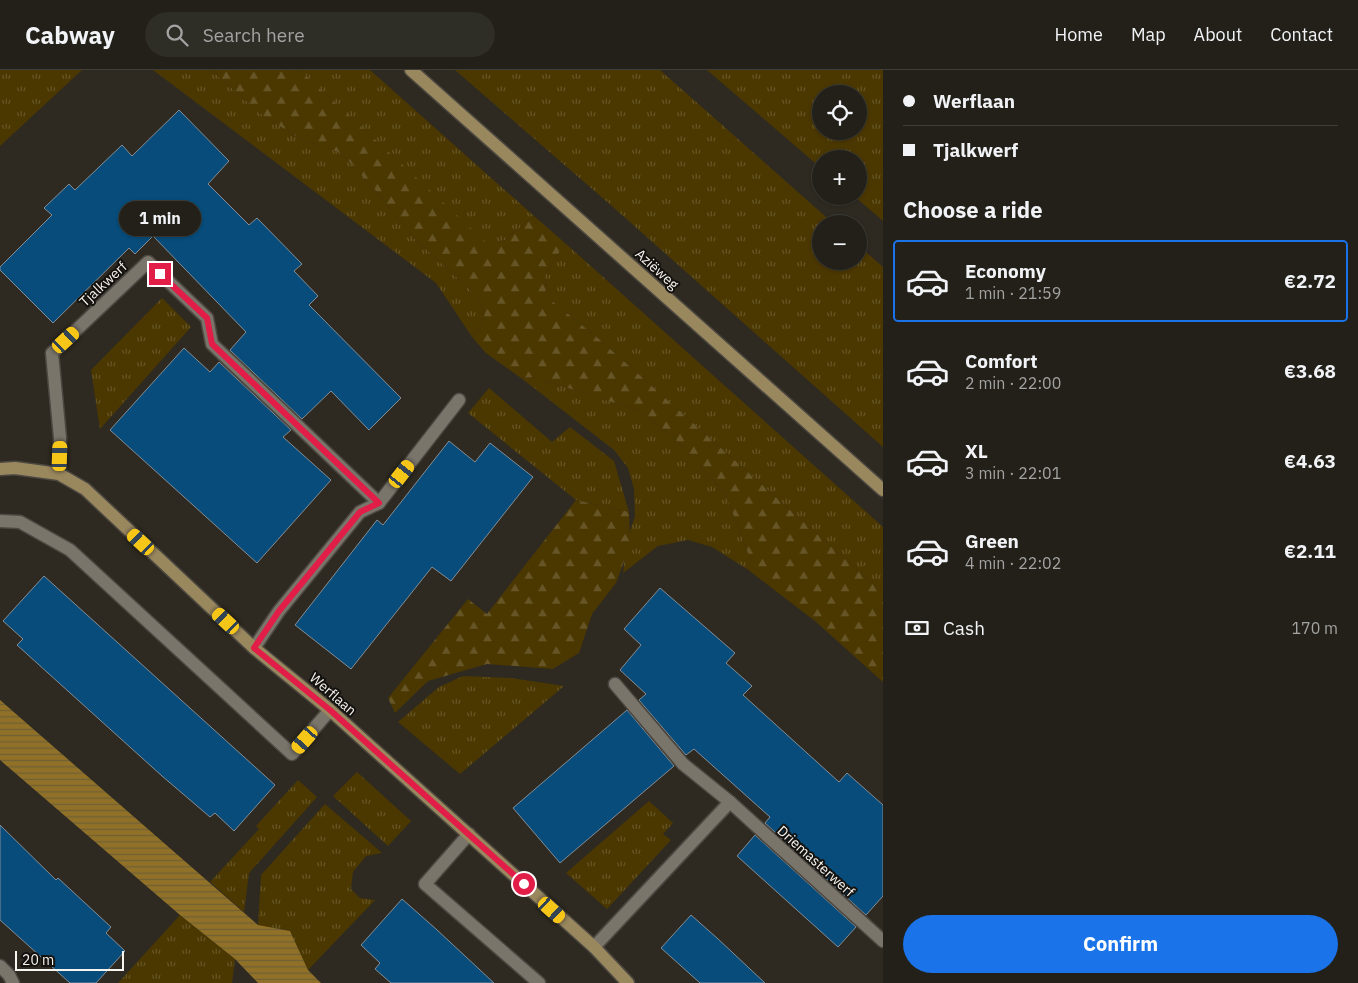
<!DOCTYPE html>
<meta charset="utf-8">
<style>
body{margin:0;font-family:"IBM Plex Sans",sans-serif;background:#2e2d26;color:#f1f3f6;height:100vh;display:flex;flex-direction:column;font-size:19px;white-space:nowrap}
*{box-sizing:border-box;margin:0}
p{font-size:16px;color:#a2a3a2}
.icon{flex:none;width:28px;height:28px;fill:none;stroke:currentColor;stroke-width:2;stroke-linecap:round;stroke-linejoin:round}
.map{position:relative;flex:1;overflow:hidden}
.sheet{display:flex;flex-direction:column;background:#222019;width:475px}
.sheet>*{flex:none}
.guide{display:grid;align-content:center;height:110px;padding:0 20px;background:#222019}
.buttons{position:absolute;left:812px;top:15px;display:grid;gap:10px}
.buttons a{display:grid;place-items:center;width:55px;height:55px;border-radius:50%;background:#222019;box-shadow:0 1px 4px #0004,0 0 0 1px #3f3e38;font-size:25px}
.scale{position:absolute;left:15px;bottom:12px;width:109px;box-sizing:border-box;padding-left:5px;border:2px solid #f7f5ef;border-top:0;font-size:14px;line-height:18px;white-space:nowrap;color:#f7f5ef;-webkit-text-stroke:4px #14120f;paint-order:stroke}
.end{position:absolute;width:22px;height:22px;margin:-11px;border:6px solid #e11d48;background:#fff;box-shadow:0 0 0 2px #fff}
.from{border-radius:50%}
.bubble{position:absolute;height:35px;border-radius:18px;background:#222019;box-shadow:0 1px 4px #0004,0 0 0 1px #3f3e38;font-size:16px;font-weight:700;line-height:35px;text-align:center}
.car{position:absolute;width:15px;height:30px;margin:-15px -8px;border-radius:6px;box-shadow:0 0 4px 1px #0007;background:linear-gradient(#f5c518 24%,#345 0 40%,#f5c518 0 76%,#345 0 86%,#f5c518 0)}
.guide b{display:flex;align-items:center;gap:18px;height:48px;font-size:19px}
.guide b+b{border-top:1px solid #3f3e38}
.guide i{width:12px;height:12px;background:#f1f3f6}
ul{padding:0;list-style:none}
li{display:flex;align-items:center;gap:15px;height:82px;margin:0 10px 8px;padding:0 10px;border:2px solid transparent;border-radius:5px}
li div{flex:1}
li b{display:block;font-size:19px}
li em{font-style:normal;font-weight:700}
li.on{border-color:#1a73e8}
li>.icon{width:45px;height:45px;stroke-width:1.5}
h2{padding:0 20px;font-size:22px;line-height:60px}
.pay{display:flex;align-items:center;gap:12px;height:55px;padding:0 20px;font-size:19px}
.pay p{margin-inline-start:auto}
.cta{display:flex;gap:10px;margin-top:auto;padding:10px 20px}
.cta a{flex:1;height:58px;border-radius:30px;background:#1a73e8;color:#fff;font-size:20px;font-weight:700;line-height:58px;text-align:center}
header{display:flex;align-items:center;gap:30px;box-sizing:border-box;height:70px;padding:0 25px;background:#222019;border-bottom:1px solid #3f3e38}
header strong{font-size:24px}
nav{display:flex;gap:28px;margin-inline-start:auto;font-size:18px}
.search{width:350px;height:45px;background:#2e2d26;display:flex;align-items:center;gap:12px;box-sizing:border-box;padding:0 18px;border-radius:28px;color:#a2a3a2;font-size:19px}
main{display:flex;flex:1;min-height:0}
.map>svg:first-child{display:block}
</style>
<header>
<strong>Cabway</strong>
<div class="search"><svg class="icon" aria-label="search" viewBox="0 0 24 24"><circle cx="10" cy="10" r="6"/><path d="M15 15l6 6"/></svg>Search here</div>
<nav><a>Home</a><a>Map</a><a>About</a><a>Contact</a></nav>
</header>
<main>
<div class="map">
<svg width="883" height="913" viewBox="0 0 883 913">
<defs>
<pattern id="grass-tufts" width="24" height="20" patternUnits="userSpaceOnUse" patternTransform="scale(1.25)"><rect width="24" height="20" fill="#4b3700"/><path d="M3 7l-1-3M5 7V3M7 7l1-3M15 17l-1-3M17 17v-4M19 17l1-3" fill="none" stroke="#665526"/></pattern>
<pattern id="forest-firs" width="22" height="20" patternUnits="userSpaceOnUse" patternTransform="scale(1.25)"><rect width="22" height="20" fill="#4b3700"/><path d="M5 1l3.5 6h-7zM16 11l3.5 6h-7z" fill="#665526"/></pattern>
<pattern id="water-rules" width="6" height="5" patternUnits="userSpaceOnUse" patternTransform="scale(1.25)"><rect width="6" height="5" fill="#907127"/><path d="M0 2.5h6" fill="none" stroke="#705f36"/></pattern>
</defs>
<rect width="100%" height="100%" fill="#2e2a21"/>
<g fill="url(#grass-tufts)" fill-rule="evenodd">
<polygon points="0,0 82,0 0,76"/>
<polygon points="153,0 211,0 265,47 301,69 341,83 377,122 414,168 477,226 485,243 478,261 472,267 436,213"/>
<polygon points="300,0 370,0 534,146 505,170 487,174"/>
<polygon points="455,0 660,0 834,154 821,154 821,191 859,191 859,176 883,197 883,377 613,137"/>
<path d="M707,0H883V151L854,126H859V89H821V98ZM821,24H859V61H821Z"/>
<polygon points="565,173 883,457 883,523 599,269 546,226 545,206"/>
<polygon points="162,228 191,257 100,359 91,300"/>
<polygon points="534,307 640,341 672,366 725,423 751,491 747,499 712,477 688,470 658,476 623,503 627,470 635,446 634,419 628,398 614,380 521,308"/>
<polygon points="489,318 552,372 570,357 614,391 629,442 576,430 468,343"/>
<polygon points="463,606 511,608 564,616 460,704 398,652 439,617"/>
<polygon points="357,702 411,751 388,776 333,726"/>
<polygon points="298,710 317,727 249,803 244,842 210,812 259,759 256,756"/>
<polygon points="649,731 673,753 663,764 671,770 607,839 566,803"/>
<polygon points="325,734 382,783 366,786 353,802 351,819 360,828 375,830 308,900 290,861 258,855 261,805"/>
<polygon points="180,845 235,889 232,913 118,913"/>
</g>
<g fill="url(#forest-firs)">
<polygon points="211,0 300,0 487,173 505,170 534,146 565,173 545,206 546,226 599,269 883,523 883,612 815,551 747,499 751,491 725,423 672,366 640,341 534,307 521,308 486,283 472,267 478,261 485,243 477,226 414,168 377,122 341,83 301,69 265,47"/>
<polygon points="576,430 629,442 630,475 616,513 592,544 579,583 553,599 487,594 428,611 395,643 388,628 468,529 487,544"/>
</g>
<polygon fill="url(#water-rules)" points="0,630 258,855 290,861 308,900 321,913 258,913 235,889 180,845 0,690"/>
<g fill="#074c7a" stroke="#848d95">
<polygon points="179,40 229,91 208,114 249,155 257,148 302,194 294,201 318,226 309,235 401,328 369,360 331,321 302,349 230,280 246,262 153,166 135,184 129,178 53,253 0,200 0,197 52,145 44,138 69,114 75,120 122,75 132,86"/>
<polygon points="184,278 210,302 219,292 291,360 283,367 331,410 257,493 110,360"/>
<polygon points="449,371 475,392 490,373 533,407 451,511 432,497 351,599 295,555 377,450 383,455"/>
<polygon points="44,506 275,715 234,761 215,743 210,747 162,706 17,575 23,569 3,551"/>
<polygon points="660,518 735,583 726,593 752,616 743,625 839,712 847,703 883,735 883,826 866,845 765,753 770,747 694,679 686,685 639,630 646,624 620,600 641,575 624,559"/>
<polygon points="627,640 674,696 560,793 513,738"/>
<polygon points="0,755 56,810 58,808 111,857 106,863 125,881 96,913 70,913 0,850"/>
<polygon points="755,765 856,857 838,877 737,786"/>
<polygon points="402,829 436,859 494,913 391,913 375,899 380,893 361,875"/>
<polygon points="691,845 717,868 765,913 700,913 661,878"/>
</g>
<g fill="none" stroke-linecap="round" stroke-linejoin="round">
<g stroke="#4c4841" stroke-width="15">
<g id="street">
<polyline points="59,404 60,368 52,283 148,192 207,248 212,274 379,433"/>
<polyline points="0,451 20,452 70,480 292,684 330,640"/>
<polyline points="254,578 279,541 360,442 379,433 459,330"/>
<polyline points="615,614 683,694 730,732 883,871"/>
<polyline points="469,764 425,814 539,913"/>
<polyline points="594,877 730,732"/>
<polyline points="0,896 9,905 13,913"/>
</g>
</g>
<g stroke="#4c4841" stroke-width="15">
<g id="secondary">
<polyline points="411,0 883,420"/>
<polyline points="0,399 15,398 59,404 85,419 254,578 330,640 594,877 628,913"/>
</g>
</g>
<use href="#street" stroke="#7a756b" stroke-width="12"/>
<use href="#secondary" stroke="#99875e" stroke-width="12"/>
</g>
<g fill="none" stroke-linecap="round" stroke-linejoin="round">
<polyline stroke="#e11d48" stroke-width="6" points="160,204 207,248 212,274 379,433 360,442 279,541 254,578 330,640 524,814"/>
</g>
<g text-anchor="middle" stroke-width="4" stroke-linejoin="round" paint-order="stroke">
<g font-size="14" fill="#f7f5ef" stroke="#14120f">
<text transform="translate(657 199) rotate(42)" y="5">Aziëweg</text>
<text transform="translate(103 214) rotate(-43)" y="5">Tjalkwerf</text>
<text transform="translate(333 624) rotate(41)" y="5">Werflaan</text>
<text transform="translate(816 791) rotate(42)" y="5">Driemasterwerf</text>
</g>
</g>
</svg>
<div class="buttons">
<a><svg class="icon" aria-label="locate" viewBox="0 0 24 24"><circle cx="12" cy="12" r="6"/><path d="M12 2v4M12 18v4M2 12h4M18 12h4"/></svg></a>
<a>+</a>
<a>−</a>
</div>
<div class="scale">20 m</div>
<i class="end from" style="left:524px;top:814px"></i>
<i class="end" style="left:160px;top:204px"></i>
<div class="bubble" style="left:119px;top:131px;width:82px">1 min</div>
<i class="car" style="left:66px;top:270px;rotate:47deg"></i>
<i class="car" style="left:60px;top:386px;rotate:2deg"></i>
<i class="car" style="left:402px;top:404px;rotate:38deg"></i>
<i class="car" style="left:141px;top:472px;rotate:313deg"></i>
<i class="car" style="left:226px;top:551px;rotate:313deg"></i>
<i class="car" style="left:305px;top:670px;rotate:221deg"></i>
<i class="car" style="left:552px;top:840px;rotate:132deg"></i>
</div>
<section class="sheet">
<div class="guide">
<b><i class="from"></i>Werflaan</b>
<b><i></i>Tjalkwerf</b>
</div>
<h2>Choose a ride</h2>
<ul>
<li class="on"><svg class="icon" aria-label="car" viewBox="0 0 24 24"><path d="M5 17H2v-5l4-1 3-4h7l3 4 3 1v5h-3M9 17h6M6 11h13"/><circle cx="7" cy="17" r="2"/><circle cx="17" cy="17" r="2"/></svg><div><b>Economy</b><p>1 min · 21:59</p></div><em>€2.72</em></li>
<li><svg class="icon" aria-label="car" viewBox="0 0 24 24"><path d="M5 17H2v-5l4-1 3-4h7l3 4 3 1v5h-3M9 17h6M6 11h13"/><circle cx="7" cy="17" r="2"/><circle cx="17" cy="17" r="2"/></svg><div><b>Comfort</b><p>2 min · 22:00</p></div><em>€3.68</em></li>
<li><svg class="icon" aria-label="car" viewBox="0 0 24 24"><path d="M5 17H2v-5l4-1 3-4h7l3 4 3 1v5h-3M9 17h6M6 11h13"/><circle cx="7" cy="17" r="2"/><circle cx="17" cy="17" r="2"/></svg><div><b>XL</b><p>3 min · 22:01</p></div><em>€4.63</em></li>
<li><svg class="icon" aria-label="car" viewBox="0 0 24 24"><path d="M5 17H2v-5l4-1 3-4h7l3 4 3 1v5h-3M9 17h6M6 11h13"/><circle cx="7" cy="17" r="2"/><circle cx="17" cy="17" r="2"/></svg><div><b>Green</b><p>4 min · 22:02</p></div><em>€2.11</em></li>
</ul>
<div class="pay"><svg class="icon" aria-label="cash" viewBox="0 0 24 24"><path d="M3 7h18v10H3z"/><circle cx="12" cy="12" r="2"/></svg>Cash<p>170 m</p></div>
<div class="cta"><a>Confirm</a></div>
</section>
</main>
